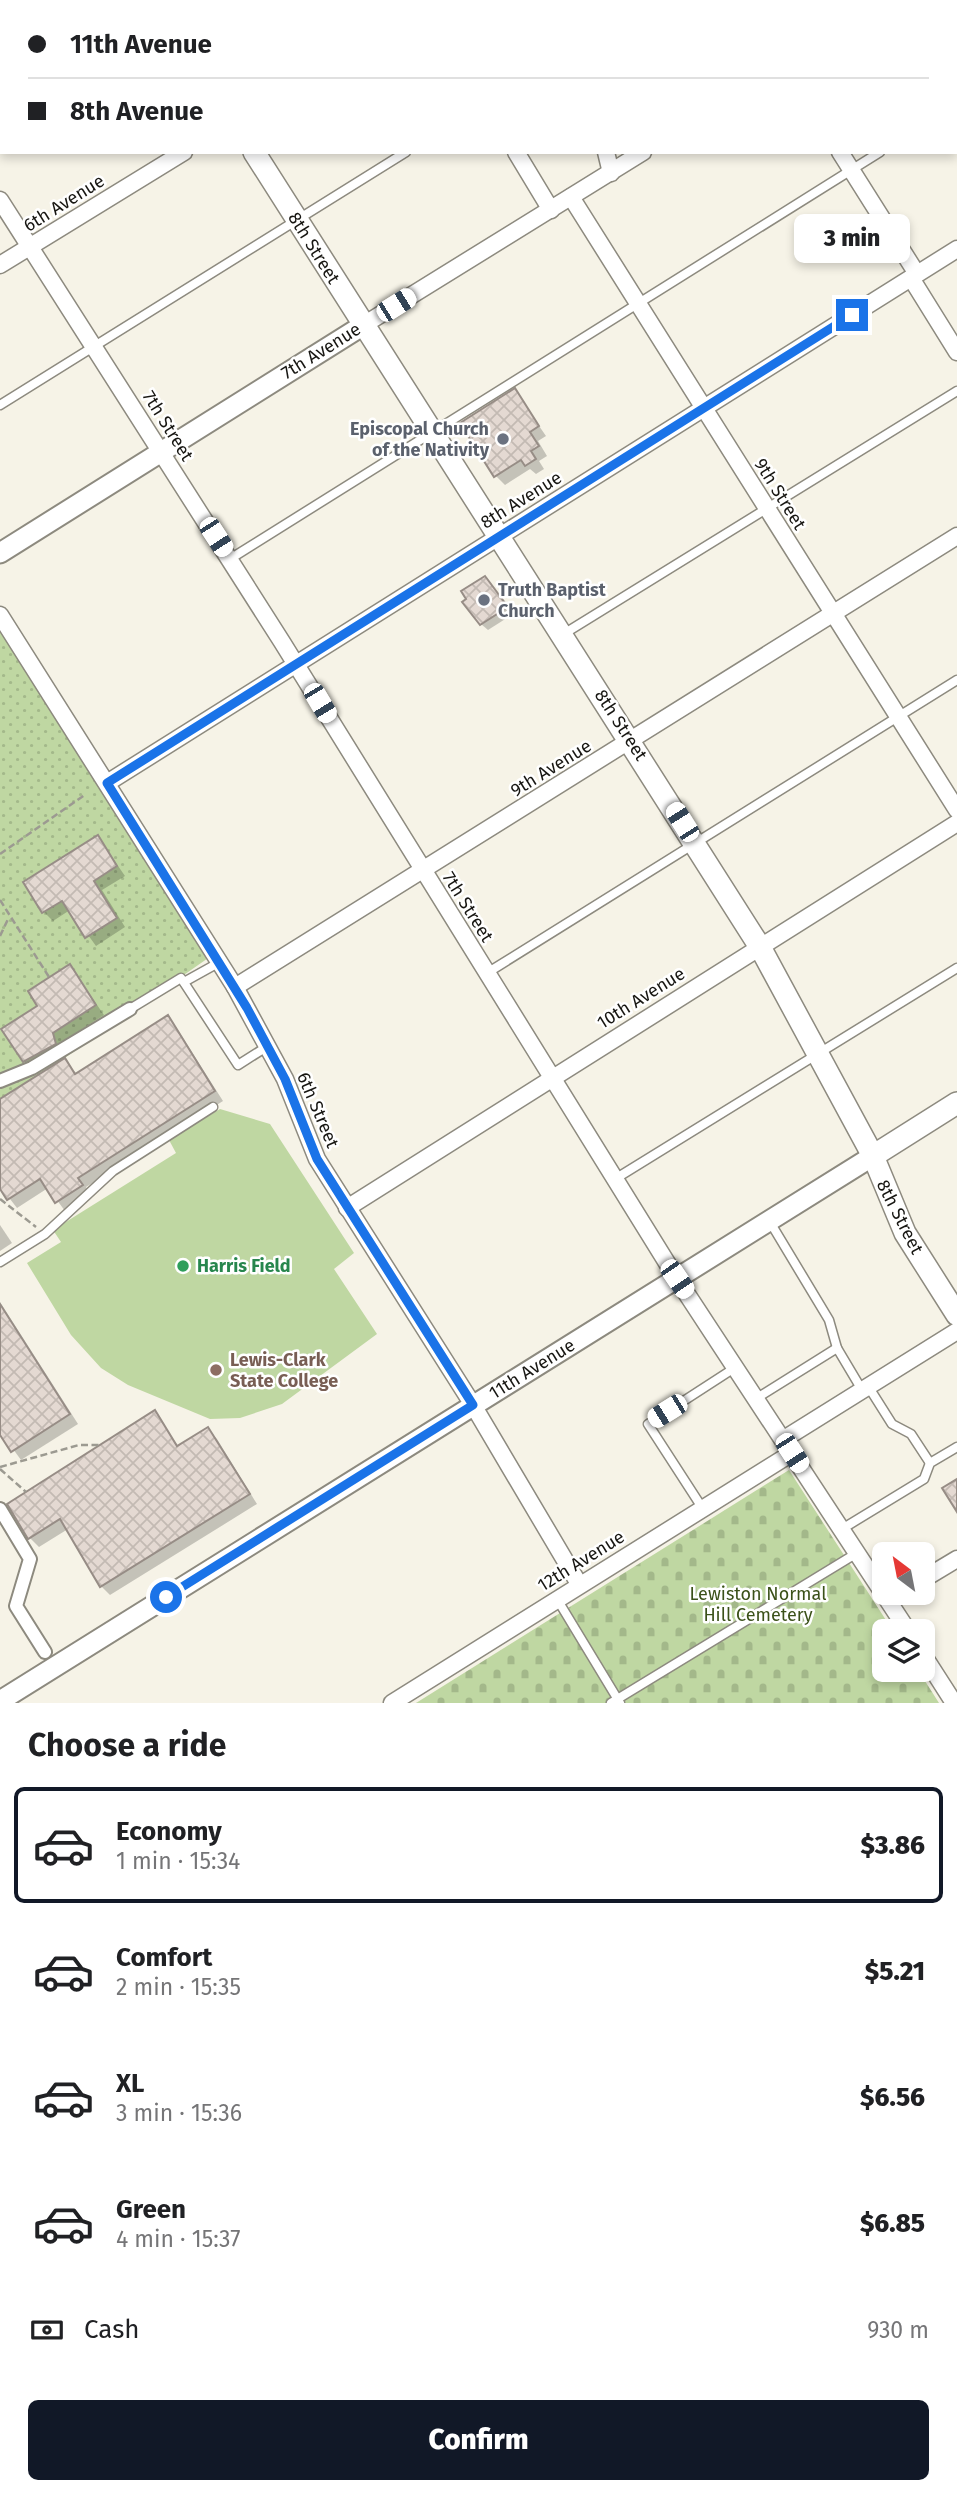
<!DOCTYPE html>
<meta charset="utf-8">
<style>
body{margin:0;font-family:"Fira Sans",sans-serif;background:#f6f6f6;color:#202124;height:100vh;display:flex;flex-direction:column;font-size:26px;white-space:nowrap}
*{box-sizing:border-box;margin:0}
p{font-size:23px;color:#757577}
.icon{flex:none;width:38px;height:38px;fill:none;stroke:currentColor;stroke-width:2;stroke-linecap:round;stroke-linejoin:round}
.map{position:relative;height:1703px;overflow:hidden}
.drawer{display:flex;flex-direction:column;background:#fff;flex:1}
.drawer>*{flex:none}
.hud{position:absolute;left:0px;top:0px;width:957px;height:154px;box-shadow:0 4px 10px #0003;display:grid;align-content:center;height:154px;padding:0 28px;background:#fff}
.needle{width:46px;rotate:328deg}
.tools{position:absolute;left:872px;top:1542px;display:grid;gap:14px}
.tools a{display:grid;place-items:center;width:63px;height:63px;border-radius:10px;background:#fff;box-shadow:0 4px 10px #0003;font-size:35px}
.end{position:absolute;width:32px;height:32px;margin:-16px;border:9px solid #1a73e8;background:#fff;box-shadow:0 0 0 4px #fff}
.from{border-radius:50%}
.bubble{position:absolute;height:49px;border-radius:10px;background:#fff;box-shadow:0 4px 10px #0003;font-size:23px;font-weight:800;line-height:49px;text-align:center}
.car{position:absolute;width:21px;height:42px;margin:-21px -10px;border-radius:9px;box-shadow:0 0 5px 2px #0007;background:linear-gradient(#fff 24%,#345 0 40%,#fff 0 76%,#345 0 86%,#fff 0)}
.hud b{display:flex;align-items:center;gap:24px;height:66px;font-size:26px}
.hud b+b{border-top:2px solid #e0e0e0}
.hud i{width:18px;height:18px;background:#202124}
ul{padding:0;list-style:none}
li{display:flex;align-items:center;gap:21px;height:116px;margin:0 14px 10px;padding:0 14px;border:4px solid transparent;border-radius:10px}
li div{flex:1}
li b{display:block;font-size:26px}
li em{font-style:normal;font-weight:800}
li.on{border-color:#111827}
li>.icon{width:63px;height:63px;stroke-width:1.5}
h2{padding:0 28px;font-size:32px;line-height:84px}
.pay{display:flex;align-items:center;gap:18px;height:77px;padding:0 28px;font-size:26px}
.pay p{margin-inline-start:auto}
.button{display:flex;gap:14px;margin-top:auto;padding:14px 28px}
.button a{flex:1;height:80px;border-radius:10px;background:#111827;color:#fff;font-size:28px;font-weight:800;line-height:80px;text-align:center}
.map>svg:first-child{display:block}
</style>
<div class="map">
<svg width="957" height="1703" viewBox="0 0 957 1703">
<defs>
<pattern id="grass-dots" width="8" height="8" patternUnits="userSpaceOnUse" patternTransform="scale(1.75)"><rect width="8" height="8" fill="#bfd7a2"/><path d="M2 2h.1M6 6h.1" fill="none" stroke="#a3b88a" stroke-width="1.8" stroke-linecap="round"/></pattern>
<pattern id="cemetery-stones" width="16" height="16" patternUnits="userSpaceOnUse" patternTransform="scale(1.75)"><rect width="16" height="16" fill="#bfd7a2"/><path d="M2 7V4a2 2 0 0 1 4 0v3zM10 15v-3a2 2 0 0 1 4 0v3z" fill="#a3b88a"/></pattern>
<pattern id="building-cross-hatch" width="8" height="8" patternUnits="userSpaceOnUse" patternTransform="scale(1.75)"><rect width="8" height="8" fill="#e4d9d2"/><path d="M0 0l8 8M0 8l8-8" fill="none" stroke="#c3bab3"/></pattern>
</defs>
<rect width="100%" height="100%" fill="#f6f3e7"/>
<polygon fill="url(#grass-dots)" points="0,615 214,954 0,1103"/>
<polygon fill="url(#cemetery-stones)" points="789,1470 893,1631 884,1631 884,1670 918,1670 939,1703 416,1703"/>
<polygon fill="#bfd7a2" points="220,1109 270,1124 354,1253 334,1269 377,1334 282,1404 240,1418 210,1419 128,1385 101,1368 71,1335 27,1263 61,1242 53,1230 176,1153 169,1140"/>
<g fill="#0003">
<polygon points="292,0 338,0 339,2 293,2"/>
<polygon points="515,391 546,436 538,441 547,456 539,461 544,469 536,474 530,469 505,485 495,475"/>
<polygon points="485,578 513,614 488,630 481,624"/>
<polygon points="98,837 125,876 102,890 125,927 96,946 70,910 53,921 44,912"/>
<polygon points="70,966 104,1015 60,1043 65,1050 33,1070 24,1061 40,1006"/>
<polygon points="167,1018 176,1027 223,1101 86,1187 90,1195 65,1211 48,1188 17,1208 0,1186 0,1101 65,1061 77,1074"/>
<polygon points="0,1225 12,1243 0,1251"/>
<polygon points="0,1302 78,1424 21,1460 0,1431"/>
<polygon points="154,1413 179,1447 208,1430 217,1439 257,1504 110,1595 101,1586 68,1529 39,1547 30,1538"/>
</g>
<g fill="url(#building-cross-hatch)" stroke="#978d86" stroke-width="2">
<polygon points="515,388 539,426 530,432 539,446 531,451 536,459 525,466 521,460 494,477 460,423"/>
<polygon points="485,576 508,607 480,625 462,602 466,599 461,591"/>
<polygon points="98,835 117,866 94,881 117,918 85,938 62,901 42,913 23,882"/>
<polygon points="70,964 96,1005 53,1033 56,1044 23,1062 1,1029 37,1006 28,991"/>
<polygon points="168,1015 215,1091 78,1178 83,1185 55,1203 40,1179 7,1200 0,1189 0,1099 65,1058 75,1074"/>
<polygon points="0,1304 70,1414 11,1452 0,1435"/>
<polygon points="155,1410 177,1446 208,1427 250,1494 100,1587 60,1519 28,1539 7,1504"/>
<polygon points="957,1479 957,1512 942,1488"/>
</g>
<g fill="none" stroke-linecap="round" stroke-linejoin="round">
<g stroke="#8d8a7f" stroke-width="11">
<g id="service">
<polyline points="956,106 957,105"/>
<polyline points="0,120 2,119"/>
<polyline points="0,405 406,152"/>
<polyline points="230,559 880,152"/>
<polyline points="562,635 957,391"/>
<polyline points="487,973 957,680"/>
<polyline points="184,982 220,962"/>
<polyline points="130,1009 181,978 238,1065 268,1046"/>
<polyline points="615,1179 957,968"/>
<polyline points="770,1222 829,1320 837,1348"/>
<polyline points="0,1262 45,1234 113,1171 213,1107"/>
<polyline points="868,1386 892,1424 911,1434 930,1463"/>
<polyline points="757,1398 837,1348 862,1390"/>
<polyline points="703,1509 648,1424 736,1367"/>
<polyline points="842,1529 924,1479 930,1463 957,1447"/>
<polyline points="557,1599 620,1703"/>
<polyline points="611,1703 857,1553"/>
</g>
</g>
<g stroke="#8d8a7f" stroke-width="16">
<g id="pedestrian">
<polyline points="0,1081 32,1068 130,1009"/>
<polyline points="0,1509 30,1559 16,1606 45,1652"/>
</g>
</g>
<g stroke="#8d8a7f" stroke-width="19">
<g id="minor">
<polyline points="574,0 575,2"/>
<polyline points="745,0 746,2"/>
<polyline points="882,2 885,0"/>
<polyline points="516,152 551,210"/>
<polyline points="606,152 611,173"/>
<polyline points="840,152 917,274"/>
<polyline points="571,197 957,810"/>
<polyline points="0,200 282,642 677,1279 908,1631"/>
<polyline points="0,265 184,152"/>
<polyline points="911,278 957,352"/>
<polyline points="362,326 643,152"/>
<polyline points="0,615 235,987 285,1079 317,1159 473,1405 579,1584"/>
<polyline points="107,783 957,249"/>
<polyline points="235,987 957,536"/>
<polyline points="347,1208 957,823"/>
<polyline points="784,1439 957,1331"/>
<polyline points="922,1580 957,1559"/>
<polyline points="922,1653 954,1703"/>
<polyline points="392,1703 792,1453"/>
</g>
</g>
<g stroke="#8d8a7f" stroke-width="23">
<g id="tertiary">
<polyline points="0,553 362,326"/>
<polyline points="0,1701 873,1156"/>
</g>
</g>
<g stroke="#8d8a7f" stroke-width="24">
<g id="secondary">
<polyline points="160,0 161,2"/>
<polyline points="254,152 760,947 873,1156 905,1233 957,1315"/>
<polyline points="873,1156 957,1103"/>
</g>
</g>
<g stroke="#9c9a91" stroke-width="2.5" stroke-dasharray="7 3.5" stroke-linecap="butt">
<polyline points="0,854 86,794"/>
<polyline points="0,900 49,977"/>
<polyline points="0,936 9,917"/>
<polyline points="0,1199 36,1227"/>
<polyline points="0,1467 79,1445 100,1445"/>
<polyline points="0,1469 26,1492"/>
</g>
<use href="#service" stroke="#fff" stroke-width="8"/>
<use href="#pedestrian" stroke="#fff" stroke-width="12"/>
<use href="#minor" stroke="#fff" stroke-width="16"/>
<use href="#tertiary" stroke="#fff" stroke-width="19"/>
<use href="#secondary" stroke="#fff" stroke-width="21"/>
</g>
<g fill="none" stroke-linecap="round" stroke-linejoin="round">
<polyline stroke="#1a73e8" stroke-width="9" points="166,1597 473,1405 317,1159 285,1079 247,1008 107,783 852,315"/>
</g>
<g fill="#6b7280" stroke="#fff" stroke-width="2.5">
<circle cx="503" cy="439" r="7"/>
<circle cx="484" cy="600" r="7"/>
</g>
<circle fill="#2e9e5b" stroke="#fff" stroke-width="2.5" cx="183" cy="1266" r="7"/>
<circle fill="#8d6e63" stroke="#fff" stroke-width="2.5" cx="216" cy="1370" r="7"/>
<g text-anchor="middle" stroke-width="5" stroke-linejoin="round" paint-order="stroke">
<g font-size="18" fill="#171612" stroke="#fff">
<text transform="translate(64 203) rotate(-32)" y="6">6th Avenue</text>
<text transform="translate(314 248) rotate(58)" y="6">8th Street</text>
<text transform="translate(321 351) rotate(-32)" y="6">7th Avenue</text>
<text transform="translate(168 426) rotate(58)" y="6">7th Street</text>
<text transform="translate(780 494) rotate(58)" y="6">9th Street</text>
<text transform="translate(521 500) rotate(-32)" y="6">8th Avenue</text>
<text transform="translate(621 725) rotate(57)" y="6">8th Street</text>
<text transform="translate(551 768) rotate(-32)" y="6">9th Avenue</text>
<text transform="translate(468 907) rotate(58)" y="6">7th Street</text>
<text transform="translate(641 998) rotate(-32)" y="6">10th Avenue</text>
<text transform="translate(318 1110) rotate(67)" y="6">6th Street</text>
<text transform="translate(900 1217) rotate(63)" y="6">8th Street</text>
<text transform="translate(532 1369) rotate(-32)" y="6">11th Avenue</text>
<text transform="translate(581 1561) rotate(-32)" y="6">12th Avenue</text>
</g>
<g font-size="18" font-weight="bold" fill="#5b616d" stroke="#fff" text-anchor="end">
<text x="489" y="435">Episcopal Church<tspan x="489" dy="21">of the Nativity</tspan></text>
<text x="498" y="596" text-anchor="start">Truth Baptist<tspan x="498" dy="21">Church</tspan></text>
</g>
<g font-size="18" font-weight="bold" fill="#27864d" stroke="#fff" text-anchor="start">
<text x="197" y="1272">Harris Field</text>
</g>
<g font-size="18" font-weight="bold" fill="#785e54" stroke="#fff" text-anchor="start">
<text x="230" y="1366">Lewis-Clark<tspan x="230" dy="21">State College</tspan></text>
</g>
<g font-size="18" fill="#3b5119" stroke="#fff">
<text x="758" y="1600">Lewiston Normal<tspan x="758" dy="21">Hill Cemetery</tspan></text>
</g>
</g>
</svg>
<div class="tools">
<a><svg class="needle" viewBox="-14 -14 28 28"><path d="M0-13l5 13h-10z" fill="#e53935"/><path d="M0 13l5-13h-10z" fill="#757577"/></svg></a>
<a><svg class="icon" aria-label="layers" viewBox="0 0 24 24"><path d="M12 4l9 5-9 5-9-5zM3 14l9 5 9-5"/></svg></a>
</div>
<i class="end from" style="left:166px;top:1597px"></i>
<i class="end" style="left:852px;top:315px"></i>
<div class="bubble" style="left:794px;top:214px;width:116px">3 min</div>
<i class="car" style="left:396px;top:305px;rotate:58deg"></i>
<i class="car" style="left:216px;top:537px;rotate:147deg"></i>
<i class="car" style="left:320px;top:703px;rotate:149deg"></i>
<i class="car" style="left:682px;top:822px;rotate:328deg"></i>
<i class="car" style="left:677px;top:1279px;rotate:146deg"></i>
<i class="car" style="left:667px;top:1411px;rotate:238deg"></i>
<i class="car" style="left:792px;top:1453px;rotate:147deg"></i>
<div class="hud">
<b><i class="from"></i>11th Avenue</b>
<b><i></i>8th Avenue</b>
</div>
</div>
<section class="drawer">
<h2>Choose a ride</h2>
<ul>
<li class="on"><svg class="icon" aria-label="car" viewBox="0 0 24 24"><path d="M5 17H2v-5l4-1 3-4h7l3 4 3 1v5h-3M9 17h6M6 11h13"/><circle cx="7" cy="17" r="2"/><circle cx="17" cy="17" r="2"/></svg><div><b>Economy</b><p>1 min · 15:34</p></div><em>$3.86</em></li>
<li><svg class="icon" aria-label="car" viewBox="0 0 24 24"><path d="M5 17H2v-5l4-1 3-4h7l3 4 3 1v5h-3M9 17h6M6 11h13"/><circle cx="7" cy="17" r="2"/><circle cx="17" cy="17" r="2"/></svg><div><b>Comfort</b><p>2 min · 15:35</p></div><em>$5.21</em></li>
<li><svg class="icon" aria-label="car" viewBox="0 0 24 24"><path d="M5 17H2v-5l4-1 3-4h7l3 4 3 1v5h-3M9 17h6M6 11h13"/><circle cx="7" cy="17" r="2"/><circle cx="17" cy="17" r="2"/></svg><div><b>XL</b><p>3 min · 15:36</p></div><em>$6.56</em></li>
<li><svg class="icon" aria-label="car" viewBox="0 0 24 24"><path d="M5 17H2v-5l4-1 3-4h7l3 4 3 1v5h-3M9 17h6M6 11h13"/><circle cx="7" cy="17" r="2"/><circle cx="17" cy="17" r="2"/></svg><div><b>Green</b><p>4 min · 15:37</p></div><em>$6.85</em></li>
</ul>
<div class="pay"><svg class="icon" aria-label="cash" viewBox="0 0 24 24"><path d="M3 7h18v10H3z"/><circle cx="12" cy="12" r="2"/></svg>Cash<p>930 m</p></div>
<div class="button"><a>Confirm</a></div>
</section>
